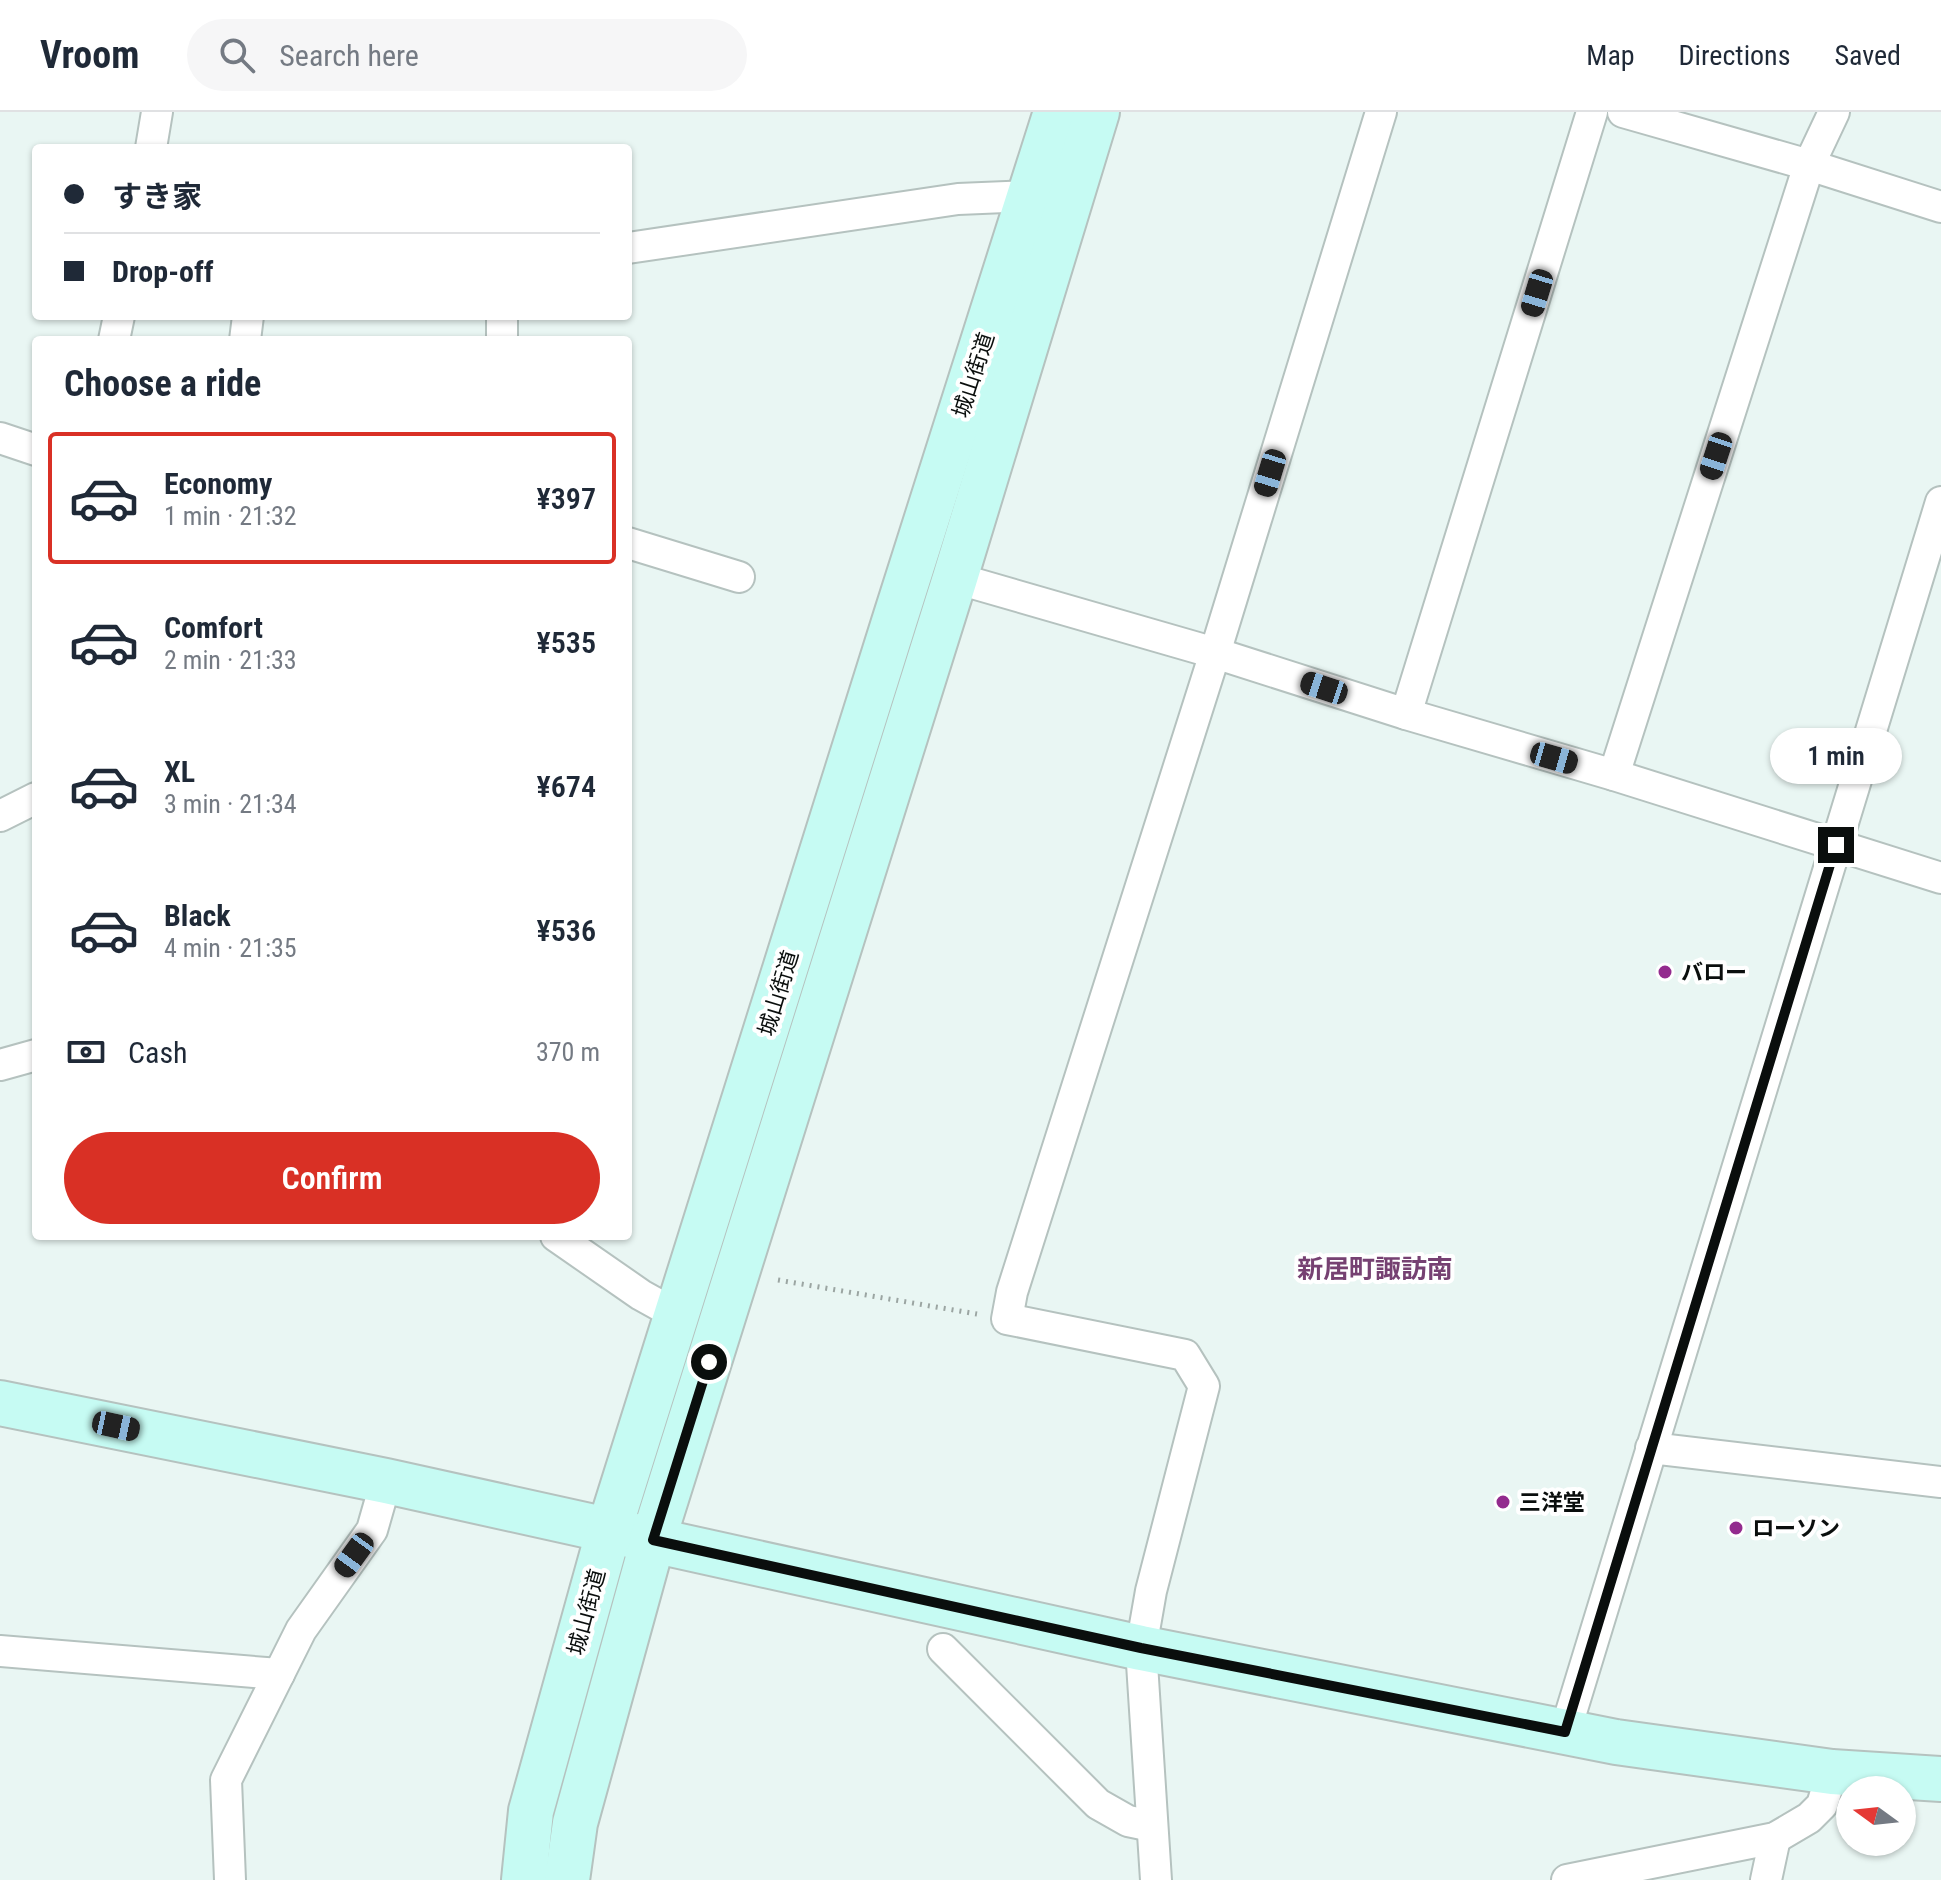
<!DOCTYPE html>
<meta charset="utf-8">
<style>
body{margin:0;font-family:"Roboto Condensed","Noto Sans JP",sans-serif;background:#f6f6f7;color:#1f2937;height:100vh;display:flex;flex-direction:column;font-size:30px;white-space:nowrap}
*{box-sizing:border-box;margin:0}
p{font-size:26px;color:#747a83}
.icon{flex:none;width:44px;height:44px;fill:none;stroke:currentColor;stroke-width:2;stroke-linecap:round;stroke-linejoin:round}
.map{position:relative;flex:1;overflow:hidden}
.sheet{position:absolute;left:32px;top:224px;width:600px;height:904px;display:flex;flex-direction:column;background:#fff;border-radius:8px;box-shadow:0 2px 6px #0004}
.sheet>*{flex:none}
.hud{position:absolute;left:32px;top:32px;width:600px;height:176px;border-radius:8px;box-shadow:0 2px 6px #0004;display:grid;align-content:center;height:176px;padding:0 32px;background:#fff}
.needle{width:52px;rotate:285deg}
.buttons{position:absolute;left:1836px;top:1664px;display:grid;gap:16px}
.buttons a{display:grid;place-items:center;width:80px;height:80px;border-radius:50%;background:#fff;box-shadow:0 2px 6px #0004;font-size:40px}
.end{position:absolute;width:36px;height:36px;margin:-18px;border:10px solid #0a0e0d;background:#fff;box-shadow:0 0 0 4px #fff}
.from{border-radius:50%}
.bubble{position:absolute;height:56px;border-radius:28px;background:#fff;box-shadow:0 2px 6px #0004;font-size:26px;font-weight:600;line-height:56px;text-align:center}
.car{position:absolute;width:24px;height:48px;margin:-24px -12px;border-radius:10px;box-shadow:0 0 6px 2px #0007;background:linear-gradient(#222 24%,#8ab4d8 0 40%,#222 0 76%,#8ab4d8 0 86%,#222 0)}
.hud b{display:flex;align-items:center;gap:28px;height:76px;font-size:30px}
.hud b+b{border-top:2px solid #e0e1e3}
.hud i{width:20px;height:20px;background:#1f2937}
ul{padding:0;list-style:none}
li{display:flex;align-items:center;gap:24px;height:132px;margin:0 16px 12px;padding:0 16px;border:4px solid transparent;border-radius:8px}
li div{flex:1}
li b{display:block;font-size:30px}
li em{font-style:normal;font-weight:600}
li.on{border-color:#d93025}
li>.icon{width:72px;height:72px;stroke-width:1.5}
h2{padding:0 32px;font-size:36px;line-height:96px}
.pay{display:flex;align-items:center;gap:20px;height:88px;padding:0 32px;font-size:30px}
.pay p{margin-inline-start:auto}
.action{display:flex;gap:16px;margin-top:auto;padding:16px 32px}
.action a{flex:1;height:92px;border-radius:48px;background:#d93025;color:#fff;font-size:32px;font-weight:600;line-height:92px;text-align:center}
header{display:flex;align-items:center;gap:48px;box-sizing:border-box;height:112px;padding:0 40px;background:#fff;border-bottom:2px solid #e0e1e3}
header strong{font-size:38px}
nav{display:flex;gap:44px;margin-inline-start:auto;font-size:28px}
.search{width:560px;height:72px;background:#f6f6f7;display:flex;align-items:center;gap:20px;box-sizing:border-box;padding:0 28px;border-radius:44px;color:#747a83;font-size:30px}
.map>svg:first-child{display:block}
</style>
<header>
<strong>Vroom</strong>
<div class="search"><svg class="icon" aria-label="search" viewBox="0 0 24 24"><circle cx="10" cy="10" r="6"/><path d="M15 15l6 6"/></svg>Search here</div>
<nav><a>Map</a><a>Directions</a><a>Saved</a></nav>
</header>
<div class="map">
<svg width="1941" height="1768" viewBox="0 0 1941 1768">
<rect width="100%" height="100%" fill="#e9f6f3"/>
<g fill="none" stroke-linecap="round" stroke-linejoin="round">
<g stroke="#b5c2bf" stroke-width="34">
<g id="street">
<polyline points="1623,0 1809,53 1941,95"/>
<polyline points="151,36 157,0"/>
<polyline points="628,136 958,87 1030,84"/>
<polyline points="502,204 502,228"/>
<polyline points="114,228 119,204"/>
<polyline points="245,228 248,204"/>
<polyline points="0,326 36,338"/>
<polyline points="628,431 739,465"/>
<polyline points="955,466 1215,541 1406,602 1614,663 1941,766"/>
<polyline points="1406,602 1592,0"/>
<polyline points="1614,663 1809,53 1834,0"/>
<polyline points="0,704 36,686"/>
<polyline points="0,953 36,943"/>
<polyline points="556,1124 641,1183 677,1203"/>
<polyline points="1651,1336 1941,1370"/>
<polyline points="943,1537 1098,1692 1128,1709 1152,1714"/>
<polyline points="0,1539 279,1562"/>
<polyline points="1565,1620 1941,390"/>
<polyline points="230,1768 226,1668 301,1518 372,1418 386,1369"/>
<polyline points="1156,1768 1141,1536 1151,1479 1204,1274 1185,1243 1007,1207 1012,1180 1215,541 1381,0"/>
<polyline points="1567,1768 1775,1726 1809,1706 1822,1693 1832,1660"/>
<polyline points="1766,1768 1775,1726"/>
</g>
</g>
<g stroke="#b5c2bf" stroke-width="48">
<g id="secondary">
<polyline points="0,1291 386,1369 1141,1536 1616,1630 1832,1660 1941,1667"/>
<polyline points="524,1768 531,1699 609,1418 895,507 1056,0"/>
<polyline points="567,1768 575,1711 653,1428 955,466 1097,0"/>
</g>
</g>
<polyline stroke="#9ba5a2" stroke-width="5" stroke-dasharray="2 6" stroke-linecap="butt" points="778,1168 977,1202"/>
<use href="#street" stroke="#fff" stroke-width="30"/>
<use href="#secondary" stroke="#c6fbf3" stroke-width="44"/>
</g>
<g fill="none" stroke-linecap="round" stroke-linejoin="round">
<polyline stroke="#0a0e0d" stroke-width="10" points="709,1250 653,1428 1141,1536 1565,1620 1836,733"/>
</g>
<g fill="#932b8e" stroke="#fff" stroke-width="3">
<circle cx="1665" cy="860" r="8"/>
<circle cx="1503" cy="1390" r="8"/>
<circle cx="1736" cy="1416" r="8"/>
</g>
<g text-anchor="middle" stroke-width="8" stroke-linejoin="round" paint-order="stroke">
<g font-size="22" fill="#0a0e0d" stroke="#fff">
<text transform="translate(973 263) rotate(-72)" y="8">城山街道</text>
<text transform="translate(778 881) rotate(-73)" y="8">城山街道</text>
<text transform="translate(586 1500) rotate(-75)" y="8">城山街道</text>
</g>
<g font-size="22" font-weight="bold" fill="#0a0e0d" stroke="#fff" text-anchor="start">
<text x="1681" y="868">バロー</text>
<text x="1519" y="1398">三洋堂</text>
<text x="1752" y="1424">ローソン</text>
</g>
<g font-size="26" font-weight="bold" fill="#764172" stroke="#fff">
<text x="1375" y="1166">新居町諏訪南</text>
</g>
</g>
</svg>
<div class="buttons">
<a><svg class="needle" viewBox="-14 -14 28 28"><path d="M0-13l5 13h-10z" fill="#e53935"/><path d="M0 13l5-13h-10z" fill="#747a83"/></svg></a>
</div>
<i class="end from" style="left:709px;top:1250px"></i>
<i class="end" style="left:1836px;top:733px"></i>
<div class="bubble" style="left:1770px;top:616px;width:132px">1 min</div>
<i class="car" style="left:1537px;top:181px;rotate:197deg"></i>
<i class="car" style="left:1716px;top:344px;rotate:198deg"></i>
<i class="car" style="left:1270px;top:361px;rotate:197deg"></i>
<i class="car" style="left:1324px;top:576px;rotate:288deg"></i>
<i class="car" style="left:1554px;top:646px;rotate:106deg"></i>
<i class="car" style="left:116px;top:1314px;rotate:102deg"></i>
<i class="car" style="left:354px;top:1443px;rotate:216deg"></i>
<div class="hud">
<b><i class="from"></i>すき家</b>
<b><i></i>Drop-off</b>
</div>
<section class="sheet">
<h2>Choose a ride</h2>
<ul>
<li class="on"><svg class="icon" aria-label="car" viewBox="0 0 24 24"><path d="M5 17H2v-5l4-1 3-4h7l3 4 3 1v5h-3M9 17h6M6 11h13"/><circle cx="7" cy="17" r="2"/><circle cx="17" cy="17" r="2"/></svg><div><b>Economy</b><p>1 min · 21:32</p></div><em>¥397</em></li>
<li><svg class="icon" aria-label="car" viewBox="0 0 24 24"><path d="M5 17H2v-5l4-1 3-4h7l3 4 3 1v5h-3M9 17h6M6 11h13"/><circle cx="7" cy="17" r="2"/><circle cx="17" cy="17" r="2"/></svg><div><b>Comfort</b><p>2 min · 21:33</p></div><em>¥535</em></li>
<li><svg class="icon" aria-label="car" viewBox="0 0 24 24"><path d="M5 17H2v-5l4-1 3-4h7l3 4 3 1v5h-3M9 17h6M6 11h13"/><circle cx="7" cy="17" r="2"/><circle cx="17" cy="17" r="2"/></svg><div><b>XL</b><p>3 min · 21:34</p></div><em>¥674</em></li>
<li><svg class="icon" aria-label="car" viewBox="0 0 24 24"><path d="M5 17H2v-5l4-1 3-4h7l3 4 3 1v5h-3M9 17h6M6 11h13"/><circle cx="7" cy="17" r="2"/><circle cx="17" cy="17" r="2"/></svg><div><b>Black</b><p>4 min · 21:35</p></div><em>¥536</em></li>
</ul>
<div class="pay"><svg class="icon" aria-label="cash" viewBox="0 0 24 24"><path d="M3 7h18v10H3z"/><circle cx="12" cy="12" r="2"/></svg>Cash<p>370 m</p></div>
<div class="action"><a>Confirm</a></div>
</section>
</div>
